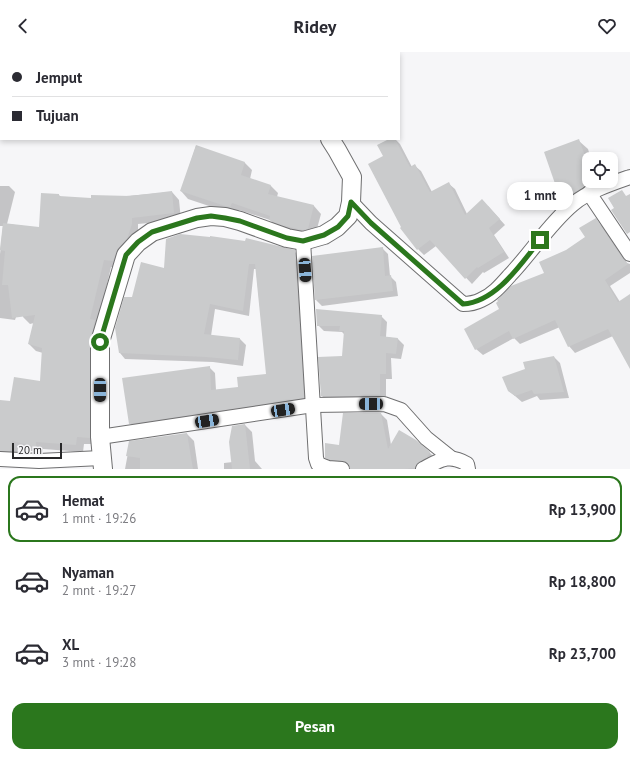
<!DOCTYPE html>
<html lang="id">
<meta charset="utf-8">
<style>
body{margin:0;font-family:"PT Sans",sans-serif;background:#f7f7f7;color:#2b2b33;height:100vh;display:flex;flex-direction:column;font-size:15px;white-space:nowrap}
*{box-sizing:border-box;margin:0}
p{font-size:13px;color:#7c7c81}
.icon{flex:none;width:22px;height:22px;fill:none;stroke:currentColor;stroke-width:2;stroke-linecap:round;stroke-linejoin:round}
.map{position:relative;height:417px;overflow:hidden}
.panel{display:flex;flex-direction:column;background:#fff;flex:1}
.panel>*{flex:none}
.top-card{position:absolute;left:0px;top:0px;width:400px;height:88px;box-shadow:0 2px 6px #0003;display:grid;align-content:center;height:88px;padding:0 12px;background:#fff}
.buttons{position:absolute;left:582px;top:100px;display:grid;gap:8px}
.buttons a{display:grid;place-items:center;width:36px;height:36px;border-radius:8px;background:#fff;box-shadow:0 2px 6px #0003;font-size:20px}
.scale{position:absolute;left:12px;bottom:10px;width:50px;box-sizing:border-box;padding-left:4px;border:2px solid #282829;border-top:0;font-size:11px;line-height:14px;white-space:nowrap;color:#282829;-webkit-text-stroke:3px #f6f6f8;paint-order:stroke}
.end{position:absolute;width:18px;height:18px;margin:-9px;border:5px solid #2b771d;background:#fff;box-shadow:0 0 0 2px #fff}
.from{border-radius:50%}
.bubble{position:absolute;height:28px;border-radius:12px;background:#fff;box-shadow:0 2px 6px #0003;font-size:13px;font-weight:700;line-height:28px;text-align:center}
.car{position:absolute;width:12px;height:24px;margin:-12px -6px;border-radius:5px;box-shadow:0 0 3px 1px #0007;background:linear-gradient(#222 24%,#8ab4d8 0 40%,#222 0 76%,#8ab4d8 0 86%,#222 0)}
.top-card b{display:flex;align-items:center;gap:14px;height:38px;font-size:15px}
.top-card b+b{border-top:1px solid #e1e1e2}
.top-card i{width:10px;height:10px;background:#2b2b33}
ul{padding:7px 0 0;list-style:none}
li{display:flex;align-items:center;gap:12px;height:66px;margin:0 8px 6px;padding:0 4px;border:2px solid transparent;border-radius:12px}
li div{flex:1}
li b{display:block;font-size:15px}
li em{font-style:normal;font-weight:700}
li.current{border-color:#2b771d}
li>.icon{width:36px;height:36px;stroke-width:1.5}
.cta{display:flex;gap:8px;margin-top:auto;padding:8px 12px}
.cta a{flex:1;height:46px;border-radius:12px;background:#2b771d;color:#fff;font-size:16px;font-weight:700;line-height:46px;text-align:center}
header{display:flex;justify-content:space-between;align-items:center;height:52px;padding:0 12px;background:#fff;font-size:18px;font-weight:700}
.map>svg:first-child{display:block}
</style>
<header><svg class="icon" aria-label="back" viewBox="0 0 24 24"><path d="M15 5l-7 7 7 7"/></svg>Ridey<svg class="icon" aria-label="heart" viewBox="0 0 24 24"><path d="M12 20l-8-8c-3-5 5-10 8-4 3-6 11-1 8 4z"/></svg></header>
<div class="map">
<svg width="630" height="417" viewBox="0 0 630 417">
<rect width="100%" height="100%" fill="#f6f6f8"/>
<g fill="#0003">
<polygon points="301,0 350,0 350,1 302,1"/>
<polygon points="391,87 395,87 400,92 412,115 415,114 421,119 432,140 449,132 455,137 467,162 488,154 505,173 494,183 509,206 484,221 483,220 472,232 436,194 424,203 418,197 384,104"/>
<polygon points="579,89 588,97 591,107 589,107 589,129 599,129 602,138 569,154 561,146 545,100"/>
<polygon points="196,94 245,111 252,118 250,127 271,134 278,141 277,145 314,154 321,162 315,184 278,176 270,168 239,158 238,163 233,162 188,147 181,139"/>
<polygon points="0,134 9,134 15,140 7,172 40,176 59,143 61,145 92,147 172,140 179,148 181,168 138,172 138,180 120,215 111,215 98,272 96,392 84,392 83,400 43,397 42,402 18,395 17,406 0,411 0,349 11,350 41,330 43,301 36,299 29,292 34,271 30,272 23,265 25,249 22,248 15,268 0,266 0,202 3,174 0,174"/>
<polygon points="596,168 602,174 627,211 630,212 630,221 610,234 620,250 630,243 630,315 613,284 575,301 569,294 560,275 520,292 514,286 483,303 476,297 501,257 545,222 566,199 586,185"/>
<polygon points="382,196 388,202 390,224 396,230 398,244 322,254 316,248"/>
<polygon points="294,199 300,205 309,351 135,377 130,372 209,315 215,321 216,338 239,336 267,323 256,217 254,217 249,264 215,257 211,284 240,287 246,293 243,314 213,310 125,307 120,301 133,246 165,217"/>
<polygon points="381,264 387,270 386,285 398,287 404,293 401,307 391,306 392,327 386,327 386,349 328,350 322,344 343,305 345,283 342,280 324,279 318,273"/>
<polygon points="554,305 560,311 569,346 540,348 537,344 522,350 508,338"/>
<polygon points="381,362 387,368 391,393 429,400 435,406 423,417 351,417 351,415 332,411 326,405"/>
<polygon points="245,373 252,380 255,409 262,417 224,417 224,411 233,410"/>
<polygon points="187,382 194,389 198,417 125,417 130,390"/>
</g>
<g fill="#cacbcc">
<polygon points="389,87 395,87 410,115 415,112 430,140 449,130 465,163 482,147 500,167 489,176 504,200 478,216 477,215 465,227 430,188 417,198 400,176 401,175 368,112 383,104 377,93"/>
<polygon points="579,87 589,115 589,132 572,142 560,146 544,100"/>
<polygon points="196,93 245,110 241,123 271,133 268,142 314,153 308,177 303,178 281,173 269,168 270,164 232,151 230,155 225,154 180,139"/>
<polygon points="622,138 626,144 630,142 630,180 627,182 611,158 614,156 608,146"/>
<polygon points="172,139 174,161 132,166 132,172 127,187 118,196 113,209 104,208 90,267 95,268 90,290 90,386 77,385 76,393 36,390 36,395 12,389 10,399 0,399 0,348 10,349 14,325 40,329 42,296 28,292 35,263 12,266 8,233 2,233 5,199 0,198 0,197 3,171 39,175 41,141 59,142 59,144 91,146 91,143 130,144"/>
<polygon points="596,166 623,207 628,212 605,228 618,250 630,242 630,317 608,277 568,295 555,268 513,287 509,279 475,298 464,277 499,257 496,251 498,249 497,248 511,234 544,221 539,210 566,198 585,185 579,176"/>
<polygon points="180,182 210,185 210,184 245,189 246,186 295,198 304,346 129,372 122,326 210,314 211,338 238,335 237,325 266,322 255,212 249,212 243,259 210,252 204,282 240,286 238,308 206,305 119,301 115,276 124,245 132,245 141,210 164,216 166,187"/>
<polygon points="383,195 385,224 391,223 393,239 315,248 312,204"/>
<polygon points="316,257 382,263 380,284 398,286 396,302 386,301 386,322 380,322 380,344 321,344 318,305 342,304 344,279 339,279 340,274 317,274"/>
<polygon points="554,304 564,340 534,342 532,338 515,344 508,339 502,325 525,317 523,310"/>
<polygon points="343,361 381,361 388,397 399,378 416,388 430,400 427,405 419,410 415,416 405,417 350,417 349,413 346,410 330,408 325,406 325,391 339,393"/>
<polygon points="245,372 250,417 232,417 229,390 232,374"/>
<polygon points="187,381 193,417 140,417 140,406 126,404 129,389"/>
</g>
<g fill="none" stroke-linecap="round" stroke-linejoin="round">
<g stroke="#6f6f70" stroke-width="16">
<g id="minor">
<polyline points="589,141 630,202"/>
<path d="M351,150L371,171L463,252C469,252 475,251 481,248C493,243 502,232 510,223C532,200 549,172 573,152C589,139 610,132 630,125"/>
<polyline points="303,189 316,406 318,412 328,416 342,417"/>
<polyline points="100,385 313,353 384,352 401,358 426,386 451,406"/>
<polyline points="0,407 39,409 101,406"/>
<path d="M423,417C440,408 449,401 467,412L468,417"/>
</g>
</g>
<g stroke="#6f6f70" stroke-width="20">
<g id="tertiary">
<polyline points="272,0 273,1"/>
<polyline points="103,417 100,385 100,290 126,203 138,190 152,180 197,166 211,164 225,165 240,169 287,186 303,189 324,183 337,175 348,164 351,150 352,125 337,98 330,87"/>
</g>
</g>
<use href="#minor" stroke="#fff" stroke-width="14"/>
<use href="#tertiary" stroke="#fff" stroke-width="18"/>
</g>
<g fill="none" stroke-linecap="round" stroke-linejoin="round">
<path stroke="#2b771d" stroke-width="5" d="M100,290L126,203L138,190L152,180L197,166L211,164L225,166L240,169L287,186L303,189L324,183L338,175L348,164L351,150L371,171L463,252C496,250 521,212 540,188"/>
</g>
</svg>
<div class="buttons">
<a><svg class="icon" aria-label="locate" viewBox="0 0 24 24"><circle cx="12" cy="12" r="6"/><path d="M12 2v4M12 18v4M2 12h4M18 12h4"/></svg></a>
</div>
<div class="scale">20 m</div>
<i class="end from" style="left:100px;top:290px"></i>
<i class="end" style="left:540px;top:188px"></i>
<div class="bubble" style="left:507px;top:130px;width:66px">1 mnt</div>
<i class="car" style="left:305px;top:218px;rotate:176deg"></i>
<i class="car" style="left:100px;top:338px;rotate:180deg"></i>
<i class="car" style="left:371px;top:352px;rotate:270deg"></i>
<i class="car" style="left:283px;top:358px;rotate:81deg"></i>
<i class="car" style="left:207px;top:369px;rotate:81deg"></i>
<div class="top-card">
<b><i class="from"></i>Jemput</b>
<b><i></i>Tujuan</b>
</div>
</div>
<section class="panel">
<ul>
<li class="current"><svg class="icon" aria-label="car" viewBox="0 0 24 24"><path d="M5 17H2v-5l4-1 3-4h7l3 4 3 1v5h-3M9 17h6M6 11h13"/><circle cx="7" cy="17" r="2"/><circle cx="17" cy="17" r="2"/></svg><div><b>Hemat</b><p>1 mnt · 19:26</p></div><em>Rp 13,900</em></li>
<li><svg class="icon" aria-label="car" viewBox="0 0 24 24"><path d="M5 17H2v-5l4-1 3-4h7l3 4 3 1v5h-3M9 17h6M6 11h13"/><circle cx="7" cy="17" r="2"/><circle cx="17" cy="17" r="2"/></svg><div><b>Nyaman</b><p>2 mnt · 19:27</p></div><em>Rp 18,800</em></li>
<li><svg class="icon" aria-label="car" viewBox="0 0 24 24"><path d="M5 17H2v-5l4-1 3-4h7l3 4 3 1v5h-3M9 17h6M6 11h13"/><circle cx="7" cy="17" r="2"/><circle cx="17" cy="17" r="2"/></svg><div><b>XL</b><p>3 mnt · 19:28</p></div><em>Rp 23,700</em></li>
</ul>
<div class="cta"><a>Pesan</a></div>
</section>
